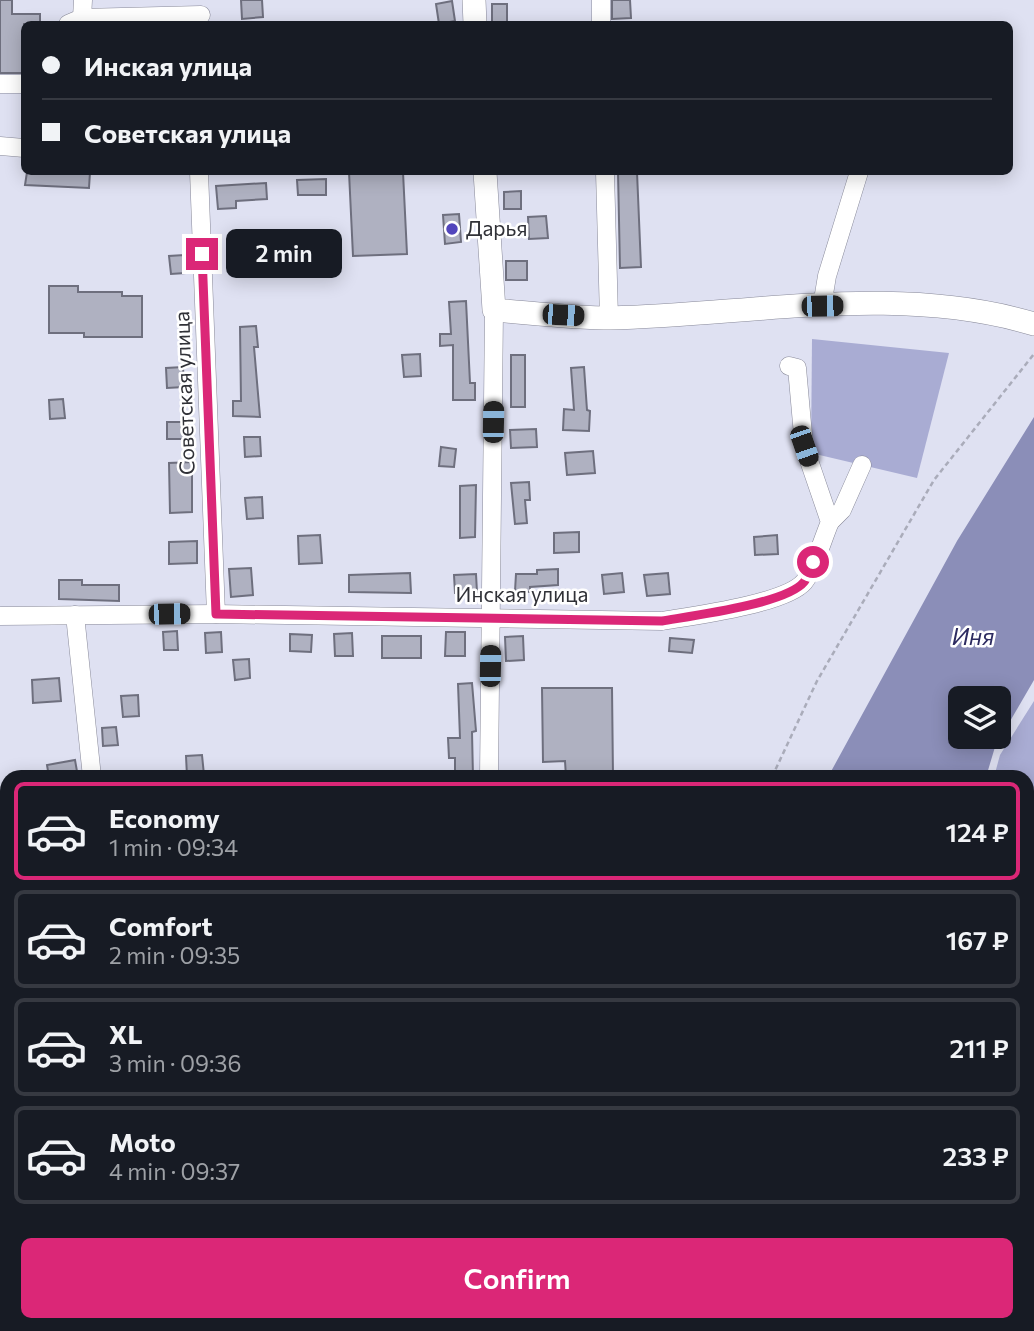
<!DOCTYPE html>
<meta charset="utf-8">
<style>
body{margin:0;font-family:Commissioner,sans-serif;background:#242831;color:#f1f3f6;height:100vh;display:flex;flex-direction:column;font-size:26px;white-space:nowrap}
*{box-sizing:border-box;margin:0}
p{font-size:23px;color:#9ea1a6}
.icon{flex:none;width:38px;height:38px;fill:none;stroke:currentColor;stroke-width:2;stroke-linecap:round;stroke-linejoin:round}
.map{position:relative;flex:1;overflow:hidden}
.side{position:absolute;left:0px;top:770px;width:1034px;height:562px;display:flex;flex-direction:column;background:#171b24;border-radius:21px 21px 0 0;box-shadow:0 4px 18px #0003}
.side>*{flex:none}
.top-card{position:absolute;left:21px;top:21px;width:992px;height:154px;border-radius:10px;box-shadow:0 4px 18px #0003;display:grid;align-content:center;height:154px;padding:0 21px;background:#171b24}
.fabs{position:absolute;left:948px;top:686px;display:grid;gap:14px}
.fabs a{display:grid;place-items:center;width:63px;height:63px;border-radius:10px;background:#171b24;box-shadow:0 4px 18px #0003;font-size:35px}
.end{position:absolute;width:32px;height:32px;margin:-16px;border:9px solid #db2777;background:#fff;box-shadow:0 0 0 4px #fff}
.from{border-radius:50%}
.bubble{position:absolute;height:49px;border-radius:10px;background:#171b24;box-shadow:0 4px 18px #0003;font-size:23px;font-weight:600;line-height:49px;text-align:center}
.car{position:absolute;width:21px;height:42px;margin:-21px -10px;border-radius:9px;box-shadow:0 0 5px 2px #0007;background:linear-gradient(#222 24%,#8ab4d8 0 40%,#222 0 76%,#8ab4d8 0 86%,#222 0)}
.top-card b{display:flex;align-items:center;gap:24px;height:66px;font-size:26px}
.top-card b+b{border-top:2px solid #363941}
.top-card i{width:18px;height:18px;background:#f1f3f6}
ul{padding:12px 0 0;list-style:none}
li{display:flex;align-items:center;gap:21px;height:98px;margin:0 14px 10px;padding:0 7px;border:4px solid #363941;border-radius:10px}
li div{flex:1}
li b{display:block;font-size:26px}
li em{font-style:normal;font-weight:600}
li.current{border-color:#db2777}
li>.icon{width:63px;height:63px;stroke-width:1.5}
.cta{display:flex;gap:14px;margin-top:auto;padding:14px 21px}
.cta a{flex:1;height:80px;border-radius:10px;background:#db2777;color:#fff;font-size:28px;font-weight:600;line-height:80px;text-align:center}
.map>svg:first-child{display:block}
</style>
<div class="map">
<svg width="1034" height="1331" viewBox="0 0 1034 1331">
<rect width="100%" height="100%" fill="#dfe1f2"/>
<g fill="#a9acd3">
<polygon points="812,339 949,353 917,478 811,453"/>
<polygon points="1034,701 1034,1331 892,1331 891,1325 1027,1325 1027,777 994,777 1000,755"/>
<polygon points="610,1325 720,1325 721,1331 615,1331"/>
</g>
<g fill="#8b8eb8" fill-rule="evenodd">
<path d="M1034,417V680L995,747L986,777H828L957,541ZM961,698H999V737H961Z"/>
<polygon points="726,1325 880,1325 882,1331 728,1331"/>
</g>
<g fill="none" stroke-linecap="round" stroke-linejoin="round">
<polyline stroke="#8b8eb8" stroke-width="3.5" points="0,1102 7,1099"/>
</g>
<g fill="#afb1c1" stroke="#6e6f7e" stroke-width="2">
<polygon points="0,0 12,0 12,14 40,14 40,24 24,24 24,73 0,73"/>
<polygon points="241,0 262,0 263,17 242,19"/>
<polygon points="612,0 630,0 631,18 612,19"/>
<polygon points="452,1 455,21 439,24 436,4"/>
<rect x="492" y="4" width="15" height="19"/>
<polygon points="27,172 90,172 89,188 25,185"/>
<polygon points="349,172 403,172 407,254 353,256"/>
<polygon points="618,172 637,172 641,267 620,268"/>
<polygon points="326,179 326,195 298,195 297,180"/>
<polygon points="266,183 267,199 236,201 236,208 218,209 216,186"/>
<polygon points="521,191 521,209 504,209 504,192"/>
<polygon points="459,214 461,242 445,244 443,215"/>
<polygon points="546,216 548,238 529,239 528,217"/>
<polygon points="184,255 185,273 171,274 169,256"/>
<rect x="506" y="261" width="21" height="19"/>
<polygon points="49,286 78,286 78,292 122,292 122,296 142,296 142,337 84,337 84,333 49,333"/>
<polygon points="466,301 470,383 475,383 475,400 453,400 453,345 440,346 440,334 451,334 449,302"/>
<polygon points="256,326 258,347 254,347 260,417 233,416 233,401 241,401 240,327"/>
<polygon points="420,354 421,376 404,377 402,355"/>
<rect x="511" y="355" width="14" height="52"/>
<polygon points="183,367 184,387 167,388 166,368"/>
<polygon points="584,367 587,410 590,411 589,431 563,430 564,409 574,410 571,368"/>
<polygon points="63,399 65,418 50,419 49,400"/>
<polygon points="167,422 188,422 187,439 167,439"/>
<polygon points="536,429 537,447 511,448 510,430"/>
<polygon points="244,437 260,437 261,456 245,457"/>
<polygon points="441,447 456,449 454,467 439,466"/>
<polygon points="593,451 595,473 567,475 565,453"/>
<polygon points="192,462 192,512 170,513 169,463"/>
<polygon points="529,482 530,500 525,500 527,523 515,524 511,483"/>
<polygon points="476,485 475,537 460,538 460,486"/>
<polygon points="262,497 263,518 247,519 245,498"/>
<polygon points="579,532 579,552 554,553 554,533"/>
<polygon points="320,535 322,563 299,564 298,536"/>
<polygon points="777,535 778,554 755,555 754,537"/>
<polygon points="197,541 197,563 169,564 169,542"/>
<polygon points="251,568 253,595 231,597 229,569"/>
<polygon points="558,569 558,585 530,587 530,592 515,591 516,574 537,574 537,570"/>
<polygon points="410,573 411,593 349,592 349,575"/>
<polygon points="622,573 624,592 604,594 602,575"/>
<polygon points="668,573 670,594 647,596 644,575"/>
<polygon points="476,574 477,592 455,593 454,575"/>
<polygon points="59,580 82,580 82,585 119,585 119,601 59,599"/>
<polygon points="177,631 178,650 164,650 163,632"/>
<polygon points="221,632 222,652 206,653 205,633"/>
<polygon points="446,632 465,632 465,656 445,656"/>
<polygon points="352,633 353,656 335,656 334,634"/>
<polygon points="290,634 312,635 311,652 290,651"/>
<rect x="382" y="636" width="39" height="22"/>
<polygon points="523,636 524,660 506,661 505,637"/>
<polygon points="670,638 694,640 692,653 669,651"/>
<polygon points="249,659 250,678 235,680 233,660"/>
<polygon points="59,678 61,701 33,703 32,680"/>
<polygon points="472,683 476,731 472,732 473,777 455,777 455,758 449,758 448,738 460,738 458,684"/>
<polygon points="542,688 612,688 613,777 566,777 565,761 543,762"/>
<polygon points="138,695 139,716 123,717 121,696"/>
<polygon points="116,727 118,745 103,746 102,728"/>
<polygon points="202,755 204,775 187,776 186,756"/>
<polygon points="75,760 78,777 49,777 47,765"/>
</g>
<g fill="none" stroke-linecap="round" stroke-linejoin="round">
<g stroke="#888999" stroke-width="19">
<g id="minor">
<polyline points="601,0 601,24"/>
<polyline points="82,18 83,0"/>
<polyline points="68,24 82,18 201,15"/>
<polyline points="0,84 24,84"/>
<polyline points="0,146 24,148"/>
<polyline points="199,172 216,614"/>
<polyline points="605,172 609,318"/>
<polyline points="822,306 827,276 859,172"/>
<polyline points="830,522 842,510 862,465"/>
<polyline points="75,615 92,777"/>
<path d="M0,616L216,614L662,621C692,616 785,604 804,582C814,570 823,538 830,522L804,446L797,368L789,366"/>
<polyline points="489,777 494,310"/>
<polyline points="0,1054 7,1050"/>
<polyline points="0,1165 7,1162"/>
<polyline points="215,1325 216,1331"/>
</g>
</g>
<g stroke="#888999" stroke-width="24">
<g id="major">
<polyline points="474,0 475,24"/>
<path d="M485,172L494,310C532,313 572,318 611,318C750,315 897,283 1034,324"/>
</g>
</g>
<g stroke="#aaacba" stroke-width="2.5" stroke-dasharray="5 3.5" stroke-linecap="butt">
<polyline points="772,777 817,681 934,480 1034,354"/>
<polyline points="689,1325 692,1331"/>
</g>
<use href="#minor" stroke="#fff" stroke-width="18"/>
<use href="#major" stroke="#fff" stroke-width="23"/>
</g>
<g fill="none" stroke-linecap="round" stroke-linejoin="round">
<path stroke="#db2777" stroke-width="9" d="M202,254L216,614L662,621C691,616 786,604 804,582C808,577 810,568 813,562"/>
</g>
<circle fill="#5245bc" stroke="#fff" stroke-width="2.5" cx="452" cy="229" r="7"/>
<g text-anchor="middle" stroke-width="5" stroke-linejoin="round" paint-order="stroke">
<g font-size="21" fill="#303137" stroke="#fff" text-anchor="start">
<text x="466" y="236">Дарья</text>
</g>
<g font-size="21" fill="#303137" stroke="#fff">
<text transform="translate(185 393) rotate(-92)" y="7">Советская улица</text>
<text x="522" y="602">Инская улица</text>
</g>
<g font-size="23" font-style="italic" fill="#2d2b60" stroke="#fff">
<text x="973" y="645">Иня</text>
</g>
</g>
</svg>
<div class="fabs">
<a><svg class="icon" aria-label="layers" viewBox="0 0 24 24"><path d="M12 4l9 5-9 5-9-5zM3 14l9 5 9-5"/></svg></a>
</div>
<i class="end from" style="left:813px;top:562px"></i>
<i class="end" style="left:202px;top:254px"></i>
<div class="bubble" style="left:226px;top:229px;width:116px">2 min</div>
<i class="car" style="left:822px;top:306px;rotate:89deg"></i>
<i class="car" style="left:563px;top:315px;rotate:93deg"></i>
<i class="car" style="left:493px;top:422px;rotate:1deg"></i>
<i class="car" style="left:804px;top:446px;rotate:161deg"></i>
<i class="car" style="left:169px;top:614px;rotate:89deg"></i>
<i class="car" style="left:490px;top:666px;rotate:1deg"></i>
<div class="top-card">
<b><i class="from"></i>Инская улица</b>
<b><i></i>Советская улица</b>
</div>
<section class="side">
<ul>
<li class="current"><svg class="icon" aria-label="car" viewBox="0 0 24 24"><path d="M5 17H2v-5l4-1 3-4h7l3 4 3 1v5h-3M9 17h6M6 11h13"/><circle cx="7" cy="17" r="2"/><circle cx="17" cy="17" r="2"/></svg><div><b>Economy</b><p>1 min · 09:34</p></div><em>124 ₽</em></li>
<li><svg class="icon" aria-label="car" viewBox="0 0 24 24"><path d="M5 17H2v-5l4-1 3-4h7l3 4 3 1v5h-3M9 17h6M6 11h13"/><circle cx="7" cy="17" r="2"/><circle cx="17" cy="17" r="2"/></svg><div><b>Comfort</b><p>2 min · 09:35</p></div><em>167 ₽</em></li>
<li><svg class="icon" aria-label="car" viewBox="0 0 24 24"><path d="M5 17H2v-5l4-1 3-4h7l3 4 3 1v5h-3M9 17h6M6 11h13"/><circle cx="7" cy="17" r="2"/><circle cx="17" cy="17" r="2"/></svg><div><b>XL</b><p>3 min · 09:36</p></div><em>211 ₽</em></li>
<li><svg class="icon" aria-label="car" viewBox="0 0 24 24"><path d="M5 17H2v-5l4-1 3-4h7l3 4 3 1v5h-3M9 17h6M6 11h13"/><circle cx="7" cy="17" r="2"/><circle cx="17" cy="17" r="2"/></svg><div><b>Moto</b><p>4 min · 09:37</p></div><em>233 ₽</em></li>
</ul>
<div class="cta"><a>Confirm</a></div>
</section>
</div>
